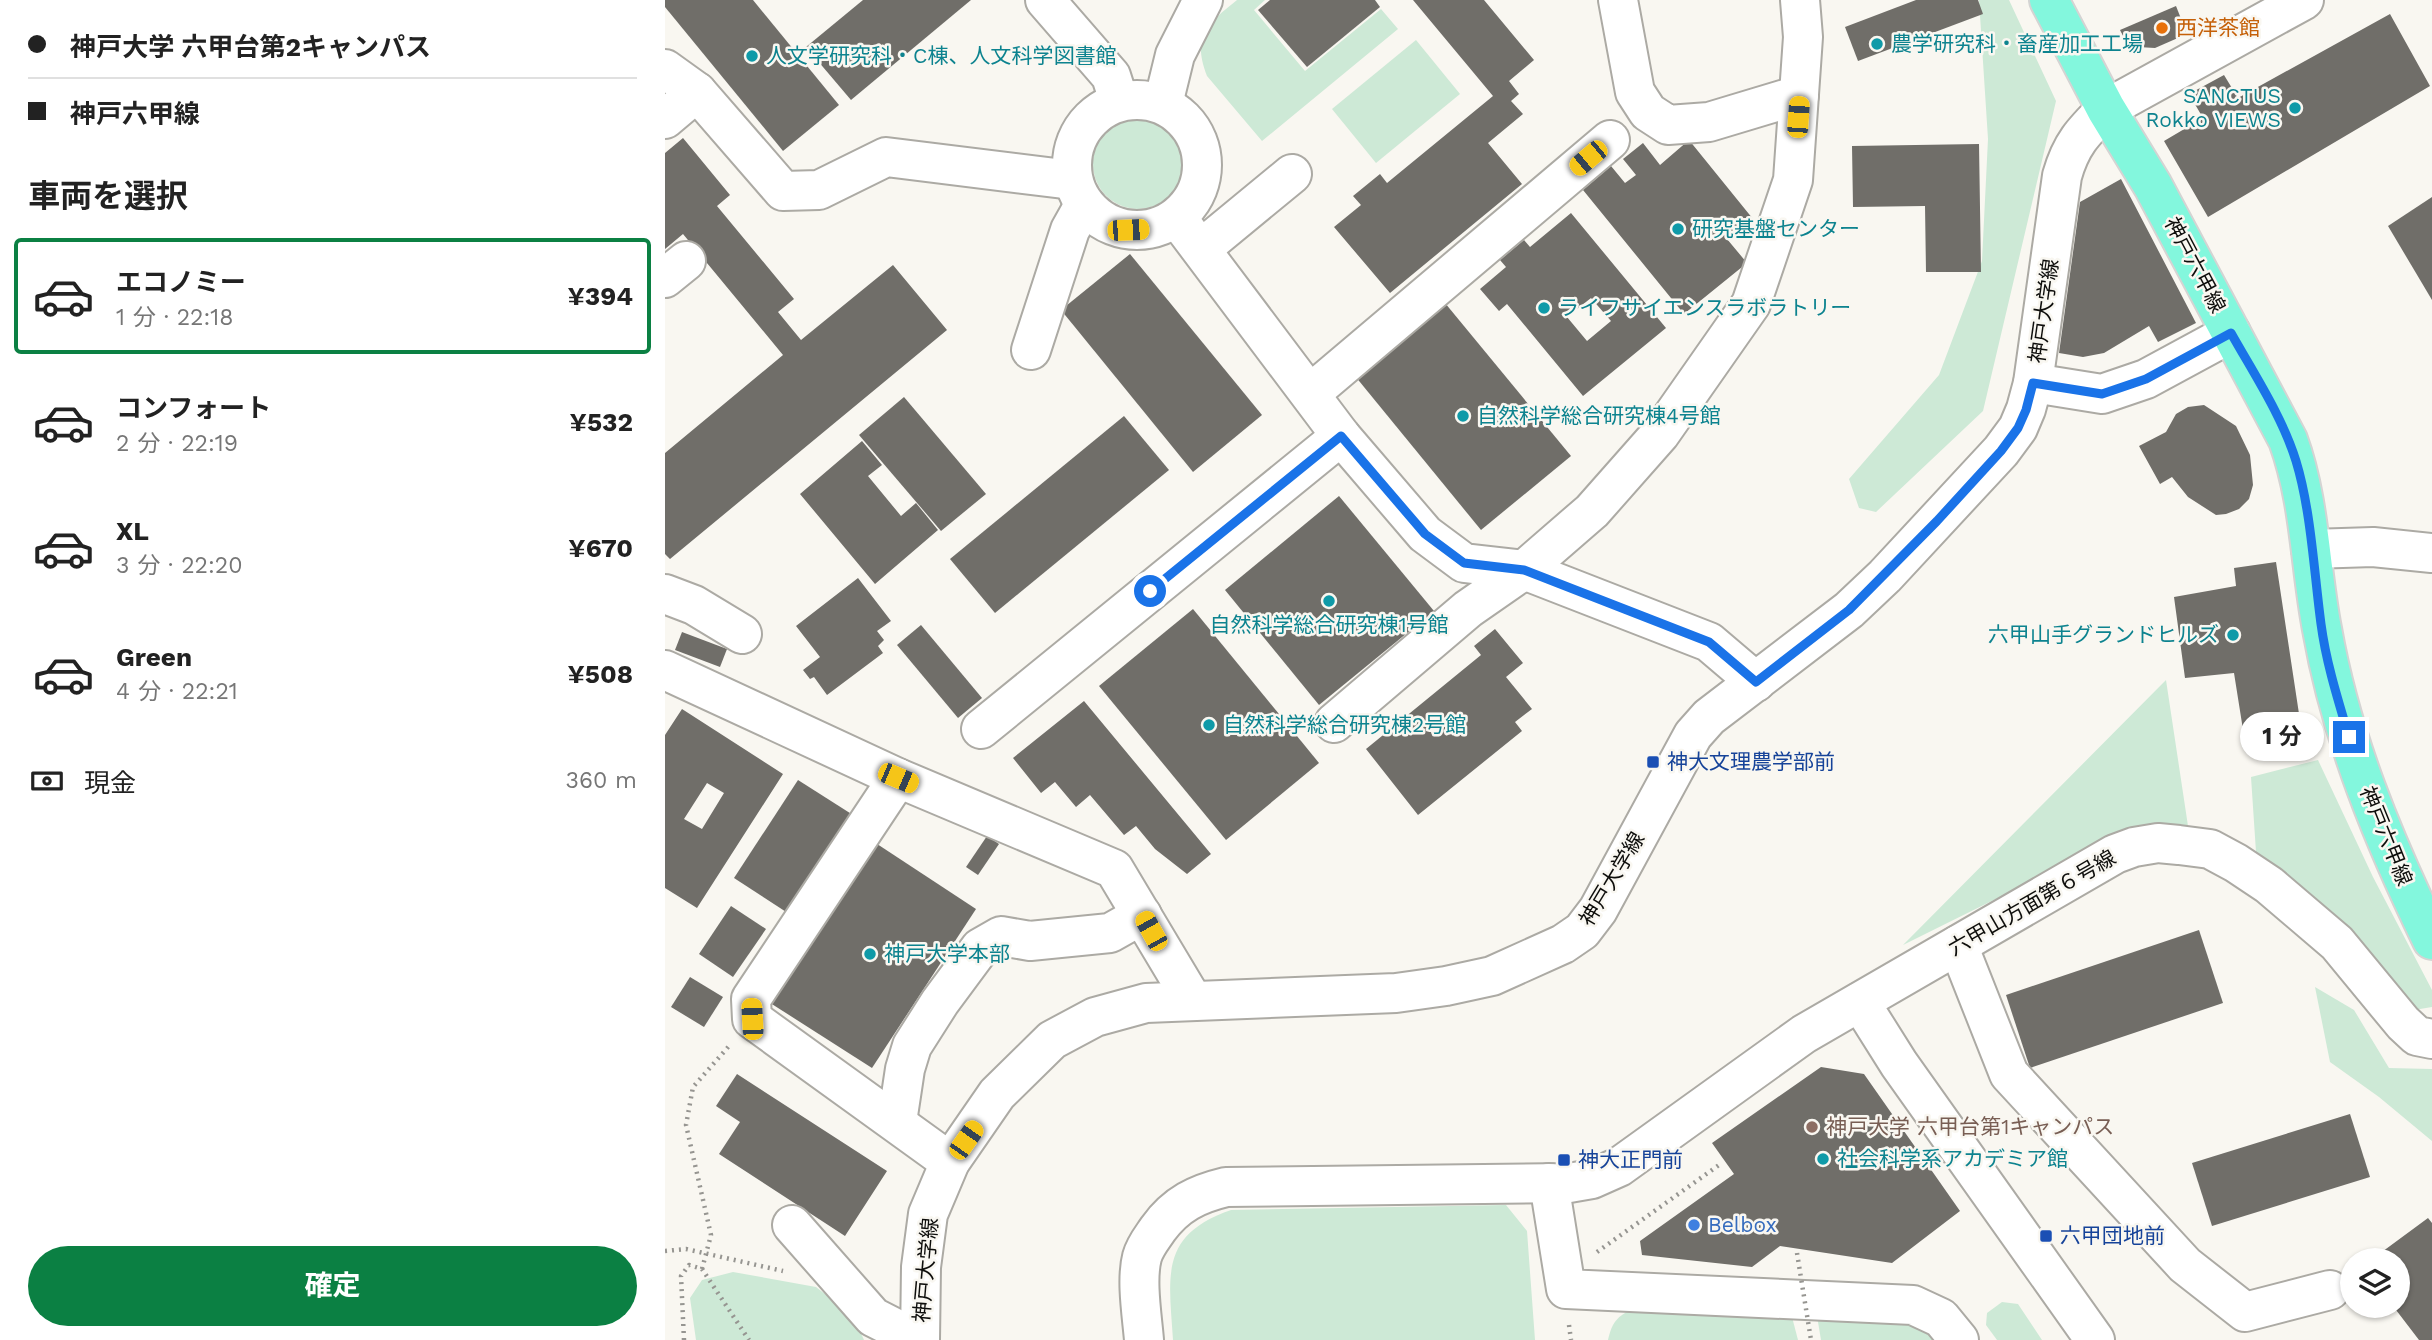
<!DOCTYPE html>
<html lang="ja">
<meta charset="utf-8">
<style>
body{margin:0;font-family:"Work Sans","Noto Sans JP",sans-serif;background:#f6f6f6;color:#222;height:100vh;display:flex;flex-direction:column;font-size:26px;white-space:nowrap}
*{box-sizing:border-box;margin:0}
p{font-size:23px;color:#767676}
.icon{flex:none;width:38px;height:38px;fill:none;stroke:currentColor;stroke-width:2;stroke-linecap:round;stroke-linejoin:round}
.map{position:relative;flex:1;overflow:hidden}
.drawer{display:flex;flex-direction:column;background:#fff;width:665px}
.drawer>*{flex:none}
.guide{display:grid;align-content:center;height:154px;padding:0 28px;background:#fff}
.tools{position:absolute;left:1675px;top:1248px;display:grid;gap:14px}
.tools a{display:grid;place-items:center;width:70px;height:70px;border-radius:50%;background:#fff;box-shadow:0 2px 5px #0004;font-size:35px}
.end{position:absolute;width:32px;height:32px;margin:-16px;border:9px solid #1a73e8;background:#fff;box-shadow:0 0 0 4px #fff}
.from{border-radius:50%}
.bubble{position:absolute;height:49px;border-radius:24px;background:#fff;box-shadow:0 2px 5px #0004;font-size:23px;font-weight:700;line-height:49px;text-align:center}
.car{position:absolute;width:21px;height:42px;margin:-21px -10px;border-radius:9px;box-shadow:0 0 5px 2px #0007;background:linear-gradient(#f5c518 24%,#345 0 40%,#f5c518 0 76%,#345 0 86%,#f5c518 0)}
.guide b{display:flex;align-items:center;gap:24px;height:66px;font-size:26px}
.guide b+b{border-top:2px solid #e0e0e0}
.guide i{width:18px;height:18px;background:#222}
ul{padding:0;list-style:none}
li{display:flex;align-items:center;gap:21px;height:116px;margin:0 14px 10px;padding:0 14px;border:4px solid transparent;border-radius:7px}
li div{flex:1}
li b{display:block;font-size:26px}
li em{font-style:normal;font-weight:700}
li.current{border-color:#0b8043}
li>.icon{width:63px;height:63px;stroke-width:1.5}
h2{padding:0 28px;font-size:32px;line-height:84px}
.pay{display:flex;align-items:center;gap:18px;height:77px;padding:0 28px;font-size:26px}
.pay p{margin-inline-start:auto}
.primary-button{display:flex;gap:14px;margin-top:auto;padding:14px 28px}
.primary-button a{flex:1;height:80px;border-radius:42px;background:#0b8043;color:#fff;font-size:28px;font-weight:700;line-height:80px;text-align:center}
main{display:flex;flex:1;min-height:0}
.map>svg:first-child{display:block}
</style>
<main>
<section class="drawer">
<div class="guide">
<b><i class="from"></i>神戸大学 六甲台第2キャンパス</b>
<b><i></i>神戸六甲線</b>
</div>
<h2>車両を選択</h2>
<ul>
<li class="current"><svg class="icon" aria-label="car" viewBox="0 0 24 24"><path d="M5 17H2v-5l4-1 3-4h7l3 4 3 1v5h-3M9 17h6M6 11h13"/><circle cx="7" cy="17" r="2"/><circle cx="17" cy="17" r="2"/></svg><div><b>エコノミー</b><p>1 分 · 22:18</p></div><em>¥394</em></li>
<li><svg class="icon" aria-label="car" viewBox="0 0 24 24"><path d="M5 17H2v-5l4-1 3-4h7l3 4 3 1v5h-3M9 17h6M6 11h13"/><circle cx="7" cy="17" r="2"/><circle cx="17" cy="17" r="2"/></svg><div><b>コンフォート</b><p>2 分 · 22:19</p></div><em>¥532</em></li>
<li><svg class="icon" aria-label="car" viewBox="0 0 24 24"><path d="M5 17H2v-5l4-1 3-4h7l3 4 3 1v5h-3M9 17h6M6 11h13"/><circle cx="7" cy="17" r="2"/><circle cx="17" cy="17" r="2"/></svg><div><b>XL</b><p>3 分 · 22:20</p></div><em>¥670</em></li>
<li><svg class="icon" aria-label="car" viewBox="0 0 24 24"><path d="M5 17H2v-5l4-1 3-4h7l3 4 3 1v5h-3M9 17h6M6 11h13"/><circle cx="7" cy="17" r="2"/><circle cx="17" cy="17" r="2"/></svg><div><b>Green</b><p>4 分 · 22:21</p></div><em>¥508</em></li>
</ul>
<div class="pay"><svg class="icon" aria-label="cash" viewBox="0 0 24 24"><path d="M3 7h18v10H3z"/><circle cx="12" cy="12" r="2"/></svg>現金<p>360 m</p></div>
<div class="primary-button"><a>確定</a></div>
</section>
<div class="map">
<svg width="1767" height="1340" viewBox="0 0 1767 1340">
<rect width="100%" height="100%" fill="#f9f7f1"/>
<g fill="#cde9d6">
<path d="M572,0H600L589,10L640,71L716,9L733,29L597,141L542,76C526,34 543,24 572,0Z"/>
<polygon points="1314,0 1344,0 1391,101 1318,411 1211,512 1194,508 1184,479 1274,375 1317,261 1323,139"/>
<polygon points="751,40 795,94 711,163 667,109"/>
<circle cx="473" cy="164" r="45"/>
<polygon points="1501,680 1523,826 1462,834 1238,945"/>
<polygon points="1653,760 1708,877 1767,990 1767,1007 1749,1010 1690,934 1591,852 1586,777"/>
<polygon points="1650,987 1689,1010 1724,1068 1767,1069 1767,1141 1714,1097 1665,1062"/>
<path d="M841,1205L862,1231L870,1340H508C504,1276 494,1235 566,1210Z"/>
<polygon points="68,1272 151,1287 188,1316 199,1340 31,1340 25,1298 37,1280"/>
<polygon points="1337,1302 1353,1304 1377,1340 1332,1340 1321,1325 1322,1313"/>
<path d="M972,1308L1127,1317L1133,1340H943C947,1321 954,1314 972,1308Z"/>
<polygon points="1152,1316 1249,1323 1274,1340 1156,1340"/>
</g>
<g fill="#706e69" fill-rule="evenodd">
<polygon points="0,0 88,0 174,105 118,151 0,7"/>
<polygon points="198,0 306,0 186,100 141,47"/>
<polygon points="605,0 710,0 715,7 642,67 593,10"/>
<polygon points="748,0 819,0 869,60 844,81 854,94 846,101 858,114 823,143 857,184 725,293 669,227 696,205 688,196 715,174 722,183 828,96"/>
<polygon points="1251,0 1313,0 1318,14 1193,61 1180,27"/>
<polygon points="1511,6 1522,34 1490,48 1473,47 1459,38 1455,30"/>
<polygon points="1725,14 1765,86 1543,217 1499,141 1538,118 1524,94 1559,75 1573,98"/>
<polygon points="18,138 65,195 52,206 129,299 113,312 136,340 228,265 282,330 5,559 0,554 0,453 118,355 18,234 0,249 0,153"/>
<polygon points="1024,140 1088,219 1062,239 1082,263 1019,314 918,190 946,166 960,183 971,175 958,159 978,143 995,165"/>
<polygon points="1314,144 1316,272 1261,272 1260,206 1188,207 1187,146"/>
<polygon points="1456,179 1531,323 1493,342 1484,326 1439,353 1418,357 1394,353 1415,202"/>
<polygon points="1767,197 1767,300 1723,226"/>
<path d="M906,213L1001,328L918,396L842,304L834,311L815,289L841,267L835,260L859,240L865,247ZM926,298L946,321L922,341L902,317Z"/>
<polygon points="465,254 597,415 528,472 396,310"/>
<polygon points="780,303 906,456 816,530 690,376"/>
<polygon points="239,397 321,494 276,531 194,435"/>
<polygon points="1539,405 1571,426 1585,455 1588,485 1584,499 1574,509 1561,514 1551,515 1523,497 1507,477 1495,484 1474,446 1501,432 1511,414 1523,407"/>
<polygon points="459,416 504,470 330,613 285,559"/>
<polygon points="197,441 217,465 203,476 236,516 251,503 273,530 210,584 135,494"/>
<polygon points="674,496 769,611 654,705 560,590"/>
<polygon points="1611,562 1636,727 1579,736 1569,673 1520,678 1509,597 1571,586 1569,568"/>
<polygon points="193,578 226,621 212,631 219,640 213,646 218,653 162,695 149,677 145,679 138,670 155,657 131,626"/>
<polygon points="528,609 654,763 561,840 434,686"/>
<polygon points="256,625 317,698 293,718 232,645"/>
<polygon points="830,629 858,663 841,677 867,709 850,722 857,731 753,815 701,749 816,655 809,646"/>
<polygon points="17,632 62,649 55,667 10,650"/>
<polygon points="419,701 546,854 522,874 490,849 471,826 459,835 425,795 411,807 390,782 376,793 348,758"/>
<path d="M17,709L118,774L32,908L0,888V735ZM42,783L59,793L37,829L19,819Z"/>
<polygon points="133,780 199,822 135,921 69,878"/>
<polygon points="322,836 334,844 313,875 301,867"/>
<polygon points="203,838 311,909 207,1068 99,999"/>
<polygon points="66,906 101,929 68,977 34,954"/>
<polygon points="1534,930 1558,1003 1365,1068 1341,995"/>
<polygon points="25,977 58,997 39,1027 6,1007"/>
<polygon points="1156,1067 1199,1074 1295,1211 1227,1263 1115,1246 1087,1267 977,1255 975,1241 1069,1174 1047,1143"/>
<polygon points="72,1074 222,1171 180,1236 54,1154 75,1122 51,1106"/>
<polygon points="1685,1114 1705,1177 1547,1226 1527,1163"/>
<polygon points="1763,1218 1767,1223 1767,1340 1754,1340 1728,1306 1732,1306 1732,1260 1706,1260"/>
</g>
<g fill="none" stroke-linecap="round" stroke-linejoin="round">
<g stroke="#acaaa4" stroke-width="42">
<g id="minor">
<polyline points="380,0 446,76 454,101"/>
<polyline points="953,0 970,92 983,112 1003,125 1044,122 1134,95"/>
<polyline points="0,69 32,92 118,191 154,190 221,157 407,180"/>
<circle cx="472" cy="165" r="65"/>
<polyline points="498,104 510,55 538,0"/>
<polyline points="0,119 32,92"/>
<polyline points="512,218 676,436 760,534 799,563 859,570 1044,642 1091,682"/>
<polyline points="536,249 627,174"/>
<polyline points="0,278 21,261"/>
<polyline points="366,350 405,230 419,205"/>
<polyline points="1368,383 1437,394 1481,379 1566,333"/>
<polyline points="646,393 945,140"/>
<polyline points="1646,549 1708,547 1767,553"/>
<polyline points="0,594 29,605 77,634"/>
<polyline points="0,670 233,778 449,869 528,1001"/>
<polyline points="669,723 803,609 859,570 927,511 995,434 1086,304 1128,180 1138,37 1135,0"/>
<polyline points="316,729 676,436"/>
<polyline points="233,778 86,999 87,1019 285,1162"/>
<polyline points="1293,945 1344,1074 1520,1265 1580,1312 1665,1290"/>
<polyline points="1195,1002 1234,1064 1430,1340"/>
<polyline points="232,1122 240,1069 247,1046 275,1002 315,948 336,936 365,941 445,933 477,915"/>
<polyline points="884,1183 901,1289 1248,1305 1276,1318 1294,1340"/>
<polyline points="127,1225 208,1317 253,1340"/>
<path d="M255,1340L256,1267L263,1214L285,1162L332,1094L387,1040L430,1017L481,1003L731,993L781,986L827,976L898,944L917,931L933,910L1028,735L1044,717L1184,610L1220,576L1336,451L1353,428L1361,409L1368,383L1397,176C1406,144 1418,132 1441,109L1639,0"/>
<path d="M479,1340C477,1316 471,1280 477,1257C480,1246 487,1238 493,1229C511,1204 532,1194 561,1187L904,1183L927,1179L954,1167L1139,1034L1450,854L1469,847L1493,843L1514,845L1545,849L1571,863L1604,885L1672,943L1738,1023L1752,1036L1767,1039"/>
</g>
</g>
<g stroke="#d4d4d3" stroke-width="42">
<path id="major" d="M1384,0L1441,109L1488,186L1623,440C1645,500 1645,566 1657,629C1676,738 1719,841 1767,940"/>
</g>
<g stroke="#969591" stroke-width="4.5" stroke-dasharray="2 5" stroke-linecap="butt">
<polyline points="0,1251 21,1249 118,1271"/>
<polyline points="932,1252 1054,1165"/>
<polyline points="37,1269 46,1235 21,1125 28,1087 64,1046"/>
<polyline points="904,1325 906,1340"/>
<polyline points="19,1340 16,1276 24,1265 37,1269 84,1340"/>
</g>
<use href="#minor" stroke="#fff" stroke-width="38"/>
<use href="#major" stroke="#83f7dd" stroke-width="38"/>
<polyline stroke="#969591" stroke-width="4.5" stroke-dasharray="2 5" stroke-linecap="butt" points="1132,1253 1146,1340"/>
</g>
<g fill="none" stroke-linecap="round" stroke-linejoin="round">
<path stroke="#1a73e8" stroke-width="9" d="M485,591L676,436L760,534L799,563L859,570L1044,642L1091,682L1184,610L1272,521L1336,451L1353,428L1361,410L1368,383L1437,394L1481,379L1566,333C1589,374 1617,416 1631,461C1646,510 1649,572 1656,624C1661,662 1673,700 1684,737"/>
</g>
<circle fill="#e8710a" stroke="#f9f7f1" stroke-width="2.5" cx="1497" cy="28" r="7"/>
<g fill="#0f9aa8" stroke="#f9f7f1" stroke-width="2.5">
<circle cx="1212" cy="44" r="7"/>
<circle cx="87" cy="56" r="7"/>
<circle cx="1630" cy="108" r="7"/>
<circle cx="1013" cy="229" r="7"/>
<circle cx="879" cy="308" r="7"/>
<circle cx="798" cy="416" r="7"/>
<circle cx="664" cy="601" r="7"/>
<circle cx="1568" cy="635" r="7"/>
<circle cx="544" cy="725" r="7"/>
<circle cx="205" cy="954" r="7"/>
<circle cx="1158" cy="1159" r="7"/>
</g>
<g fill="#1a4fb4" stroke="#f9f7f1" stroke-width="2.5">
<rect x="981" y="755" width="14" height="14" rx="3.5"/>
<rect x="892" y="1153" width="14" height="14" rx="3.5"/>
<rect x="1374" y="1229" width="14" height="14" rx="3.5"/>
</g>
<circle fill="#8d6e63" stroke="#f9f7f1" stroke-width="2.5" cx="1147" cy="1127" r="7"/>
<circle fill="#3f7fe0" stroke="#f9f7f1" stroke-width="2.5" cx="1029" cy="1225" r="7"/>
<g text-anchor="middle" stroke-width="5" stroke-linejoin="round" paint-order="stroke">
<g font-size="21" fill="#c56008" stroke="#f9f7f1" text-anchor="start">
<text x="1511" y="35">西洋茶館</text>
</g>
<g font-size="21" fill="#0d838f" stroke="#f9f7f1" text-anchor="start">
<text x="1226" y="51">農学研究科・畜産加工工場</text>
<text x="101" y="63">人文学研究科・C棟、人文科学図書館</text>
<text x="1616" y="103" text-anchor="end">SANCTUS<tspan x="1616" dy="24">Rokko VIEWS</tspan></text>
<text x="1027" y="236">研究基盤センター</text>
<text x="893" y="315">ライフサイエンスラボラトリー</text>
<text x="812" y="423">自然科学総合研究棟4号館</text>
<text x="664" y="632" text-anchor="middle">自然科学総合研究棟1号館</text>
<text x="1554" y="642" text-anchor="end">六甲山手グランドヒルズ</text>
<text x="558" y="732">自然科学総合研究棟2号館</text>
<text x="219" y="961">神戸大学本部</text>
<text x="1172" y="1166">社会科学系アカデミア館</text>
</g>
<g font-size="21" fill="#0e0e0c" stroke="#f9f7f1">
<text transform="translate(1530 265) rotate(62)" y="7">神戸六甲線</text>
<text transform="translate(1379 311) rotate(-82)" y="7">神戸大学線</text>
<text transform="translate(1721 836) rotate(68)" y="7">神戸六甲線</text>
<text transform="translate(947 879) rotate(-59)" y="7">神戸大学線</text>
<text transform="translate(1367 903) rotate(-30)" y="7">六甲山方面第６号線</text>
<text transform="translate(261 1270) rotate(-85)" y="7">神戸大学線</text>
</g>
<g font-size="21" fill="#164399" stroke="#f9f7f1" text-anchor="start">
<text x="1002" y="769">神大文理農学部前</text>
<text x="913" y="1167">神大正門前</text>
<text x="1395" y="1243">六甲団地前</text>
</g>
<g font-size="21" fill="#785e54" stroke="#f9f7f1" text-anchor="start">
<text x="1161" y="1134">神戸大学 六甲台第1キャンパス</text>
</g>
<g font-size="21" fill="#366cbe" stroke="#f9f7f1" text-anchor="start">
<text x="1043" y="1232">Belbox</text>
</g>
</g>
</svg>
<div class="tools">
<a><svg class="icon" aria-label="layers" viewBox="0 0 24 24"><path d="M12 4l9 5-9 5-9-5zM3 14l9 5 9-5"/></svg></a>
</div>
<i class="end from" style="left:485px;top:591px"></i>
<i class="end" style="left:1684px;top:737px"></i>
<div class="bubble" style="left:1575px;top:712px;width:84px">1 分</div>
<i class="car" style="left:1133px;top:117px;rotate:4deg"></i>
<i class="car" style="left:923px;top:158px;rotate:230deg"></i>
<i class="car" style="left:463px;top:230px;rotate:88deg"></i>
<i class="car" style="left:233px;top:778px;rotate:113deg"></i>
<i class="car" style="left:486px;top:931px;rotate:331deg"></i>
<i class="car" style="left:87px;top:1019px;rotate:357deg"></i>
<i class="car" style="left:301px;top:1140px;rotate:35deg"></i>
</div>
</main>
